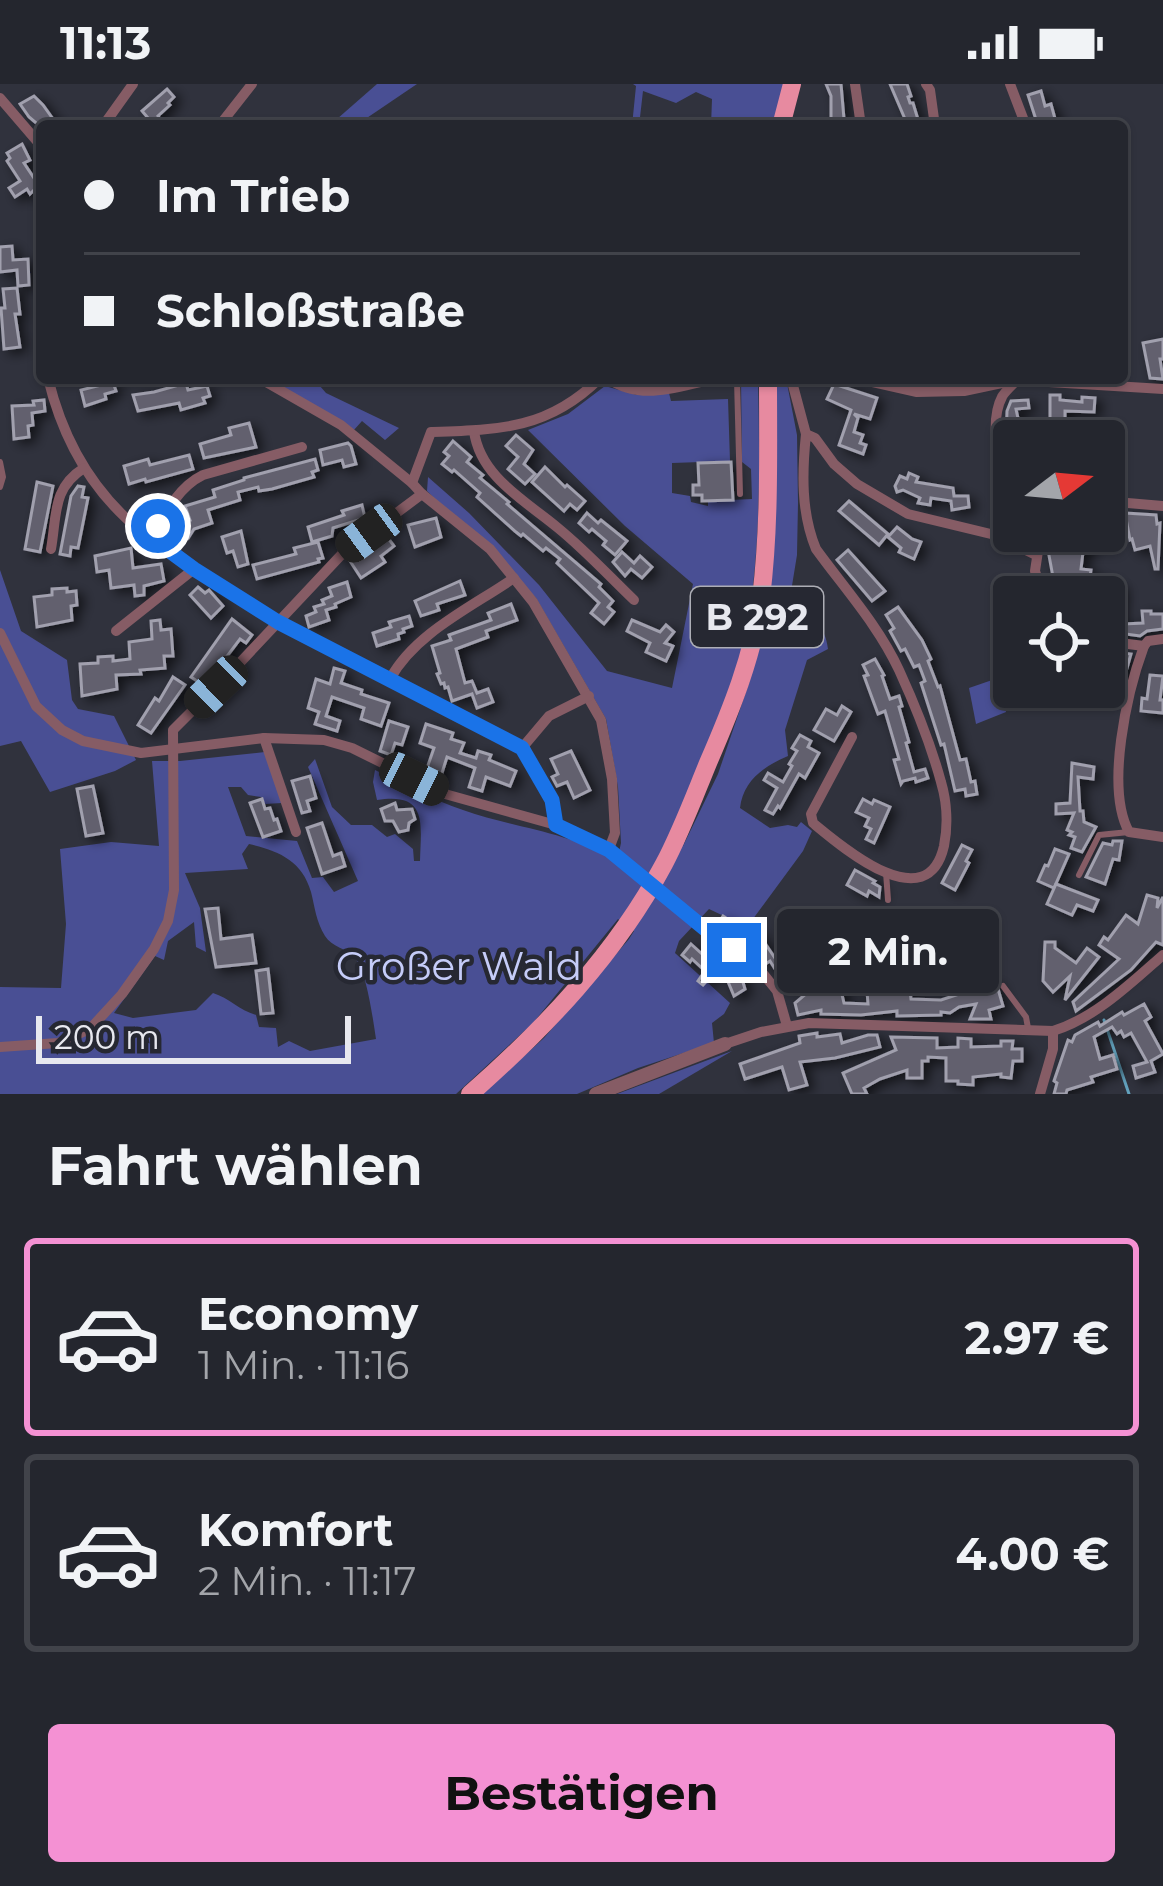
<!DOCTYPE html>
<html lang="de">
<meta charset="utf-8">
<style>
body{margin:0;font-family:Montserrat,sans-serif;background:#2c2e36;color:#f1f3f6;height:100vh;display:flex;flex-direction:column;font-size:45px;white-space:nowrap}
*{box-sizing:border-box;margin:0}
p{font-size:39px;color:#a3a5aa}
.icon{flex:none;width:66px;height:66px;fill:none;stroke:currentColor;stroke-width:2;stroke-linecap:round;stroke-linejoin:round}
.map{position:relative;height:1010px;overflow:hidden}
.details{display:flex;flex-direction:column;background:#24262e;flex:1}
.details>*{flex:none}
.banner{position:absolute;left:36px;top:36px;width:1092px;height:264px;border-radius:12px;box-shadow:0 3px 9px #0004,0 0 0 3px #41434a;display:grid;align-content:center;height:264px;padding:0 48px;background:#24262e}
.needle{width:78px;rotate:74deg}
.controls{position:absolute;left:993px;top:336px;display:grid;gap:24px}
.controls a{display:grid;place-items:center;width:132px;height:132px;border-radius:12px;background:#24262e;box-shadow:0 3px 9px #0004,0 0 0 3px #41434a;font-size:60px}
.scale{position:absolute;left:36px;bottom:30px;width:315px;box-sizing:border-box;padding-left:12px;border:6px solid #e7e8ef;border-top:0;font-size:33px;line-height:42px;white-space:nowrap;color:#e7e8ef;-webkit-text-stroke:9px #262832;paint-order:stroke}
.end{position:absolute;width:54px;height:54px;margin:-27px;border:15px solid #1a73e8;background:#fff;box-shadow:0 0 0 6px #fff}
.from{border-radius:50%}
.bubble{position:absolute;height:84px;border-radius:12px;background:#24262e;box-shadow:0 3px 9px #0004,0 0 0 3px #41434a;font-size:39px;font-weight:700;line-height:84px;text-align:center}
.car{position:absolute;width:36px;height:72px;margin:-36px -18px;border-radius:15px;box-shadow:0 0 9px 3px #0007;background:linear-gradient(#222 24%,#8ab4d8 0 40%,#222 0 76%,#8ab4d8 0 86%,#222 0)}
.banner b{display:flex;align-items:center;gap:42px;height:114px;font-size:45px}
.banner b+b{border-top:3px solid #41434a}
.banner i{width:30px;height:30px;background:#f1f3f6}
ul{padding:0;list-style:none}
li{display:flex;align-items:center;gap:36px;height:198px;margin:0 24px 18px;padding:0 24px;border:6px solid #41434a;border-radius:12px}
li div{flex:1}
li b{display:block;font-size:45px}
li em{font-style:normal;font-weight:700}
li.on{border-color:#f491d3}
li>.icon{width:108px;height:108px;stroke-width:1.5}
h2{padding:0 48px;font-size:54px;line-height:144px}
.button{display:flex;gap:24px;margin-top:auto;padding:24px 48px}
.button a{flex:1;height:138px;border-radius:12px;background:#f491d3;color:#111;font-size:48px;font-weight:700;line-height:138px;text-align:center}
.status{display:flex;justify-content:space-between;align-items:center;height:84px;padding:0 60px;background:#24262e;direction:ltr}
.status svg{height:33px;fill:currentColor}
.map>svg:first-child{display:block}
</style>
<div class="status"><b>11:13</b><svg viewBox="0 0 49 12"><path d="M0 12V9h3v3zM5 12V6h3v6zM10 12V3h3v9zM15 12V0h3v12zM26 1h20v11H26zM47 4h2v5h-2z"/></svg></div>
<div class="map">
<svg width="1163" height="1010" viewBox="0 0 1163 1010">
<defs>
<filter id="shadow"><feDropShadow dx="6" dy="4" stdDeviation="6" flood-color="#0009"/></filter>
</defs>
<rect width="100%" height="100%" fill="#30323d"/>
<g fill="#494f94" fill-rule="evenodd">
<polygon points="377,0 417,0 355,42 329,42"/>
<polygon points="633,0 786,0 775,42 711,42 712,15 696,8 676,19 643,7 639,42 632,42 636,2"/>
<polygon points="266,294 313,294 326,309 399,344 385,356 362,337 353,347"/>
<path d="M741,294H758C760,392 762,490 738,587C724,646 701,704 683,762L718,690L750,596L775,294H786L797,351L798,419L797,471L789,520C811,531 825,540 828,565L807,576L785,646L788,672C764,682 743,697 740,724L770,744L788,741L797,743L801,738L812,747L803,767L747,843L709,825L679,857L675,869L730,919L724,930L712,939L714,959L638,984L577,1010H482L544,954L629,855L634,847L618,835L533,939L456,1010H0V903L61,904L66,840L60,765L111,758L159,762L152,677H180L265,668L282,719L265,720L261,713L248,711L241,703H228L246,752L297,757L312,794L323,793L334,808L358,797L308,683L315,675L332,723L351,741H372L387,753L395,750L413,765L414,777H420C421,739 428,708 377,716L373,698L375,686C404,700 433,716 463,726C517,745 568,747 617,777L621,759L618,703L606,635L536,514L427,407L428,393L469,429L539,501L607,587L672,604L693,500L625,442L528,346L568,330L605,302L637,311L669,309L671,317L728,315L730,377L672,379V409L690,412L691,418L708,422V417L752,415L751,385L742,378ZM249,760C278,767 302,776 311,808C315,824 316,837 325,852C332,863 346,864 355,874C367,888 373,936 376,955L310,967L289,957L278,963L276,944L259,943L256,931C239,926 229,914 213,909L196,926L133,934L114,929L155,872L164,876L168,857L194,838L196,863L206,868L200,824L185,789L248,785L242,770Z"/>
<polygon points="0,486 21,547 67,576 72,616 78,625 114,632 136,676 115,687 50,708 21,657 0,662"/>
<polygon points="998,594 1006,628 976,640 969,604"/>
<polygon points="732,967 659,1010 617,1010"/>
</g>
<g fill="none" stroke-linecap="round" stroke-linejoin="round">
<polyline stroke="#62a1bd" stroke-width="3" points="1104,936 1129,1010"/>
</g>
<g fill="#62616e" stroke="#a1a0ae" stroke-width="3" filter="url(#shadow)">
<polygon points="826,0 841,0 844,35 831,35 831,12"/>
<polygon points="890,0 907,0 911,12 908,13 910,19 913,19 920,42 908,42"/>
<polygon points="167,5 174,13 168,19 170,21 158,32 160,35 154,41 142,27"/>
<polygon points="1041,7 1045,22 1051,20 1057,42 1038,42 1028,11"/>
<polygon points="34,12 43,21 58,42 42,44 29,33 20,20"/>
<polygon points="22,60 30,76 24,79 34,94 42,88 42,120 33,107 30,110 27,105 15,113 9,104 20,97 7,77 10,74 7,69"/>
<polygon points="12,162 13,176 28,175 29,201 18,202 17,186 0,188 0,163"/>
<polygon points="17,204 20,230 15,230 20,263 4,265 1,224 5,224 3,205"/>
<polygon points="1163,255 1163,275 1160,275 1163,295 1150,294 1143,259"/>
<polygon points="113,298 116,307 105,310 106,315 85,322 81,306"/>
<polygon points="186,299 188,306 207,302 210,312 203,314 205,319 181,326 179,319 138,327 133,311 154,308"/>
<polygon points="834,300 877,314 870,335 854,330 858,334 854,348 863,351 860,359 866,361 863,370 839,361 851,326 827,315"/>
<polygon points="1050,311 1060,311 1060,316 1082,318 1082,313 1095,314 1094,328 1065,327 1065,339 1050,339"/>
<polygon points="44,316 45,327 32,329 33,341 28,342 29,353 14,355 12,322 34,321 33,317"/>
<polygon points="1028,316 1029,324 1016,325 1023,357 1014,357 1014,401 1006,355 1007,327 1011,317"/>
<polygon points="249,339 256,363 204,374 200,360 231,351 229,344"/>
<polygon points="516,351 533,366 524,380 535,390 525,400 508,385 518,373 506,362"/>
<polygon points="453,357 471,373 467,378 483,391 480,394 509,418 507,420 601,500 599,503 613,517 608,523 614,528 604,540 591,529 599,519 557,479 560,475 546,464 543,467 523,450 521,452 516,448 477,413 480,409 454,386 452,388 442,380 449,372 444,368"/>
<polygon points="348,359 351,362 356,380 344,383 342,376 323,381 320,366"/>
<polygon points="189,371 193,385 146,398 145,395 129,400 124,382 148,375 150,381"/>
<polygon points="315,375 318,386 312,388 314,393 272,405 259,407 258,403 238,408 240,416 208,426 212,439 194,445 189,453 184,437 190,436 185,422 215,413 213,406 244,396 244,394"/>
<polygon points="731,378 733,416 702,417 702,411 693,411 693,401 699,401 698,379"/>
<polygon points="545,383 565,403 567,401 585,417 577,426 570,420 564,427 532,398"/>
<polygon points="909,389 918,393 916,398 953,404 954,412 968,412 969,423 952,426 951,417 931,414 930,421 918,419 920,414 903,406 897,408 895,402 900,392 907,395"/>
<polygon points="37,398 53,402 40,468 25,465"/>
<polygon points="78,402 84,403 82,413 88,414 78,464 71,463 70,472 60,470 71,412"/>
<polygon points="849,417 888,450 879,461 839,427"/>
<polygon points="362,421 365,434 333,444 332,452 312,458 308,443 344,431 342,427"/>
<polygon points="587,429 598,439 601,436 627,457 615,471 603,461 606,457 592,445 589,448 579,439"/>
<polygon points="1125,429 1156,431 1157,440 1160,439 1158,485 1155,485 1150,462 1135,466 1132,455 1130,456"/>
<polygon points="436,434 441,453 415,463 408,441"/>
<polygon points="897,443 912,455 921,458 914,475 899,468 901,464 888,453"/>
<polygon points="241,447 248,480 238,483 233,467 227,469 222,453"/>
<polygon points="1051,447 1060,447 1060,453 1081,454 1091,460 1087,467 1083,468 1081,485 1091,486 1090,493 1106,494 1106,501 1121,502 1119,537 1124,537 1124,540 1143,539 1142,527 1151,527 1151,530 1163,530 1163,545 1147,547 1140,552 1104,547 1104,534 1110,535 1110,515 1077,513 1078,503 1066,502 1051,506 1047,494 1053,493 1048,466"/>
<polygon points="388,454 394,462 381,472 385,478 361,494 350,477 356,472 359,476"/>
<polygon points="318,458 323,474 318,475 319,478 257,495 253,481 296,470 294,464"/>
<polygon points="131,464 133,484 161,480 164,497 144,502 144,511 135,512 134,501 111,504 109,486 97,488 95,472"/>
<polygon points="848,466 885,507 872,517 837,476"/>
<polygon points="622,468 634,479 640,472 652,483 642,494 631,485 625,492 613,478"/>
<polygon points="460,497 465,511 437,520 439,526 421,532 415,517"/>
<polygon points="347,498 351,513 335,520 336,523 326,526 329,536 309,543 306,532 316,528 314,523 324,520 322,516 332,512 329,504"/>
<polygon points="198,503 205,509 209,506 223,522 211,534 190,511"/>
<polygon points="67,504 67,508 76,507 77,521 71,522 72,536 37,543 34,513 52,511 52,505"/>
<polygon points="511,520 517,536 486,547 488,553 456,565 465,599 472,597 477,609 488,605 493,618 477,624 472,610 452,617 448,603 445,604 444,599 441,600 437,590 440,589 432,562 451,556 449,551 491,536 488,529"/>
<polygon points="898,523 922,556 931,575 928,577 938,603 940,602 960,676 966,675 971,698 975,697 977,710 966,712 965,705 955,707 944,660 941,661 921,599 925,597 919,581 914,583 905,565 901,567 890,547 894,544 886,531"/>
<polygon points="409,532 412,542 403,545 404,548 398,550 399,555 377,562 373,549 391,543 389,538"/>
<polygon points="232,535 252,551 246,559 240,555 222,579 219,577 203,601 191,593"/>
<polygon points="160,536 161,546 171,545 173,572 164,572 165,584 140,586 141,590 116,591 117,605 82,612 80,580 98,579 98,573 113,572 113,577 130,575 129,558 152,555 151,537"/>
<polygon points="632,536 660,548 666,541 674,548 665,559 673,562 666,577 646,568 650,559 627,547"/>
<polygon points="1104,567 1131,570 1123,598 1104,594"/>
<polygon points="875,575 884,591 882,592 890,615 899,612 902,622 899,623 909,658 906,659 914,688 925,685 928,694 916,698 915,694 903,697 901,700 894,676 899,675 885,627 878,630 864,592 868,591 863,581"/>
<polygon points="334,584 345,587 341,599 362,606 361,610 389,619 381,642 361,635 364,624 332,613 326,632 340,637 337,647 315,640 319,628 308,624 316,595 330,600"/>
<polygon points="1150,591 1163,592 1160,616 1163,616 1163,629 1141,627 1142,614 1147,615"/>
<polygon points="173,593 185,601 151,649 138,641 155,614 159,617"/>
<polygon points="842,622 851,628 834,657 814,646 826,625 837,631"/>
<polygon points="389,637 408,643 402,661 395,659 391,671 380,667"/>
<polygon points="426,640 453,649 451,655 464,659 460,669 476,674 478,667 491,671 489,676 516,687 510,702 486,693 482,707 469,703 475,684 447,673 441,692 426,687 434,664 420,659"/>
<polygon points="800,651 811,657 808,663 819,669 805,694 799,690 780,724 778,722 773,730 765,726 777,704 764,696 768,689 783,698 792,682 789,680 797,667 792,664"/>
<polygon points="571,667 590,706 574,714 567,698 557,702 552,693 558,690 551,675"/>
<polygon points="1072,679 1094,683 1093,695 1078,693 1080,727 1083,727 1084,738 1096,743 1082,768 1071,764 1075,753 1069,751 1072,748 1067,746 1074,729 1056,730 1056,720 1070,719"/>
<polygon points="310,692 316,714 307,717 310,727 302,729 292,697"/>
<polygon points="93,702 103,749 86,752 77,705"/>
<polygon points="262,715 265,725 270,724 274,736 277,735 281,747 263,753 250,719"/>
<polygon points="863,715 872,720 874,716 890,723 874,759 866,755 871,745 865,742 869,734 856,728"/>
<polygon points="395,719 397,726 412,725 415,735 409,739 408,746 399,748 393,737 385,737 381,725"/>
<polygon points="322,739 333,772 341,769 345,782 322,790 307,744"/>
<polygon points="1113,757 1122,757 1119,776 1113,775 1105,800 1086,793 1103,759 1112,761"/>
<polygon points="962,761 972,766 966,777 969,779 955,806 942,799"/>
<polygon points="1055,765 1069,770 1054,804 1038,797 1045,781 1048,782"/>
<polygon points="855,786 875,797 873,799 880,803 879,813 869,807 867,812 847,801"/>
<polygon points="1056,800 1098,816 1093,827 1077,821 1072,831 1047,820"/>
<polygon points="1147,811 1158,814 1157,824 1163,813 1163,861 1156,858 1131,886 1076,927 1073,918 1119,875 1099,861 1104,853 1108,856 1126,831 1138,840"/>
<polygon points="218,824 221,855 252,851 256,879 216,883 205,825"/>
<polygon points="723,832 750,851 756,846 775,874 784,867 790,875 775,885 770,877 767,879 760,872 748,854 743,859 717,841"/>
<polygon points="1045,858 1055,858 1055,864 1076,879 1087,864 1099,873 1065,916 1070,892 1053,908 1043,897"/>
<polygon points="691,860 712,879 720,868 738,881 745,905 734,912 721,881 703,901 698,897 705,887 692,875 690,878 682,871"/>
<polygon points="268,885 273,929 261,930 256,887"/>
<polygon points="908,889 911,915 941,916 996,898 1003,922 989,926 991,935 970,935 976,920 959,923 950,929 941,928 941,931 897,932 897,927 861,931 821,930 821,926 798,931 795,919 820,898 838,894 844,919 868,920 866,895"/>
<polygon points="1144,920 1151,933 1145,937 1163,970 1151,977 1155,988 1136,994 1133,982 1147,978 1131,949 1124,953 1121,947 1117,950 1112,943 1094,953 1100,975 1113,971 1117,985 1091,993 1093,998 1067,1006 1066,1010 1054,1010 1057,999 1054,997 1068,956 1072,958 1075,951 1098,938 1100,942 1122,928 1124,931"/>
<polygon points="817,949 817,953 840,950 842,959 868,951 877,951 880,963 835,974 800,978 807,1001 789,1006 782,983 745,995 740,980 800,959 799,952"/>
<polygon points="891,953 937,954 937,964 958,963 958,954 971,955 971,963 1001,962 1001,957 1013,957 1012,965 1022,965 1022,977 1013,977 1011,994 1001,993 1001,990 973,993 973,1001 958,1000 958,997 946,997 946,974 928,973 928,977 922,977 922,994 907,994 907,986 880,995 864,1004 867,1010 852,1010 843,989 896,966"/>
</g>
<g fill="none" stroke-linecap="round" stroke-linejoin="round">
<g stroke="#865c65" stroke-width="6">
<polyline points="734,294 737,296 740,410"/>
<polyline points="0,378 3,393 0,403"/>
<polyline points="886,788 888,816"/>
<polyline points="1079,791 1099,751 1129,748"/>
<polyline points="1003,902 1026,933 1028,944"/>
</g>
<g stroke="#865c65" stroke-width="10">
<polyline points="855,0 861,42"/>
<polyline points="926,0 930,6 935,42"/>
<polyline points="1010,0 1026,42"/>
<polyline points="0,14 42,63"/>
<polyline points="103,42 133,0"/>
<polyline points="219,42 252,0"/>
<path d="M48,294C61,348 86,397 127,435C156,461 191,483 224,504C319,564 421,614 522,664C538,686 555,712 556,741"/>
<polyline points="259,294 341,341 412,399 422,410 490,465 533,518 601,636 612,695 615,749 609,765"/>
<path d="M607,294C644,319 679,301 719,294"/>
<polyline points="791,294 806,350 815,354 834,380 857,400 908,430 995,451 1036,471"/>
<polyline points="855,294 917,308 964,307 1016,296 1163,305"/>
<path d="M474,347C480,393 526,417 558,444C585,466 609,492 634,516"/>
<path d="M806,350C802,389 801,429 816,465C845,505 878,541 899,586C915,621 931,661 941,698C947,718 948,742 944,762C927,836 842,763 813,739L811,730L852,653"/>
<path d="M412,399L431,348C500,346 549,345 600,294"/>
<polyline points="1104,417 1163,422"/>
<path d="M1014,430C1002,405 987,340 1002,313C1003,310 1012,301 1015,298"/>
<polyline points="1041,447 1035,487 1043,513"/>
<path d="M152,454C165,430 178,403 203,391L302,363"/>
<path d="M51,465C57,431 52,404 84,384"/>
<polyline points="116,547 194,485"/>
<polyline points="0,549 36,622 62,646 83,657 141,669 264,654 324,656 352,664 445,710 556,741 609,765 710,849 757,882 777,907 787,942"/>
<polyline points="1104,557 1144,562 1148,557 1163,555"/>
<path d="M1144,562C1127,608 1105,704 1129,748L1163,753"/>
<path d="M390,595C415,549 472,523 514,494"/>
<polyline points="264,654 296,748"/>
<polyline points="522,664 549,632 589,612"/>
<path d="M725,960L761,948L809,939L1053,947C1095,934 1130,900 1163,871"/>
<polyline points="0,963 58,959 90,945 122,910 154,865 168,837 174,806 173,646 235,584 343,469 422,410"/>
<polyline points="1040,1010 1053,965 1053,947"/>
</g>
<polyline stroke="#865c65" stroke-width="14" points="596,1010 725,960"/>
<g stroke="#e78aa0" stroke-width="18">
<polyline points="781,42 792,0"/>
<path d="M470,1010C545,944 616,870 664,780C681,748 694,713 708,679C731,626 753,572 761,514C770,441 768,367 768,294"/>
</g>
</g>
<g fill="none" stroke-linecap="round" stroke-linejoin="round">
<polyline stroke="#1a73e8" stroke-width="15" points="158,442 152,454 194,485 278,538 522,664 552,716 556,741 609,766 710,849 734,866"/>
</g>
<g text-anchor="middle" stroke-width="9" stroke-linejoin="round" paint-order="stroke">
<rect fill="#262832" stroke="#adaeb6" stroke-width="3" x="691" y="503" width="132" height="60" rx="9"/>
<g font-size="36" font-weight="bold" fill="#e7e8ef">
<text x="757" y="546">B 292</text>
</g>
<g font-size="39" fill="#c5ccf8" stroke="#262832">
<text x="459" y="896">Großer Wald</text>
</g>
</g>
</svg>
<div class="controls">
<a><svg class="needle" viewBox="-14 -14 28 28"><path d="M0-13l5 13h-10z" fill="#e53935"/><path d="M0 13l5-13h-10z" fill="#a3a5aa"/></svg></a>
<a><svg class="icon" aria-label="locate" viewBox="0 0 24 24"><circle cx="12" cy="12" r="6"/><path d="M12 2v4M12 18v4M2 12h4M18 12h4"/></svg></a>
</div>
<div class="scale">200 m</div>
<i class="end from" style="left:158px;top:442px"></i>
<i class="end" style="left:734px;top:866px"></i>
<div class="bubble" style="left:777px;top:825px;width:222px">2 Min.</div>
<i class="car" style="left:369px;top:449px;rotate:234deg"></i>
<i class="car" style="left:216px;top:603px;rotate:226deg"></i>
<i class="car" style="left:414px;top:695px;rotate:116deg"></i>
<div class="banner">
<b><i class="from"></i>Im Trieb</b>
<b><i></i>Schloßstraße</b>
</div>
</div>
<section class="details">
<h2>Fahrt wählen</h2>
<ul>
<li class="on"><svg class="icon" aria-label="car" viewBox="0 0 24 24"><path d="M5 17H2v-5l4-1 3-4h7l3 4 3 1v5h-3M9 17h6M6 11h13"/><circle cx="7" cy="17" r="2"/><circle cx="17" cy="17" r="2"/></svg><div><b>Economy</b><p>1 Min. · 11:16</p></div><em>2.97 €</em></li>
<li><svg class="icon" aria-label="car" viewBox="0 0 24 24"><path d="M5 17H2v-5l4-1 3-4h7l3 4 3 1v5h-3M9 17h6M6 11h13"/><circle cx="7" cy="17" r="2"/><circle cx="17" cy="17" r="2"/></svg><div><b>Komfort</b><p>2 Min. · 11:17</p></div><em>4.00 €</em></li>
</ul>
<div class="button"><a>Bestätigen</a></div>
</section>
